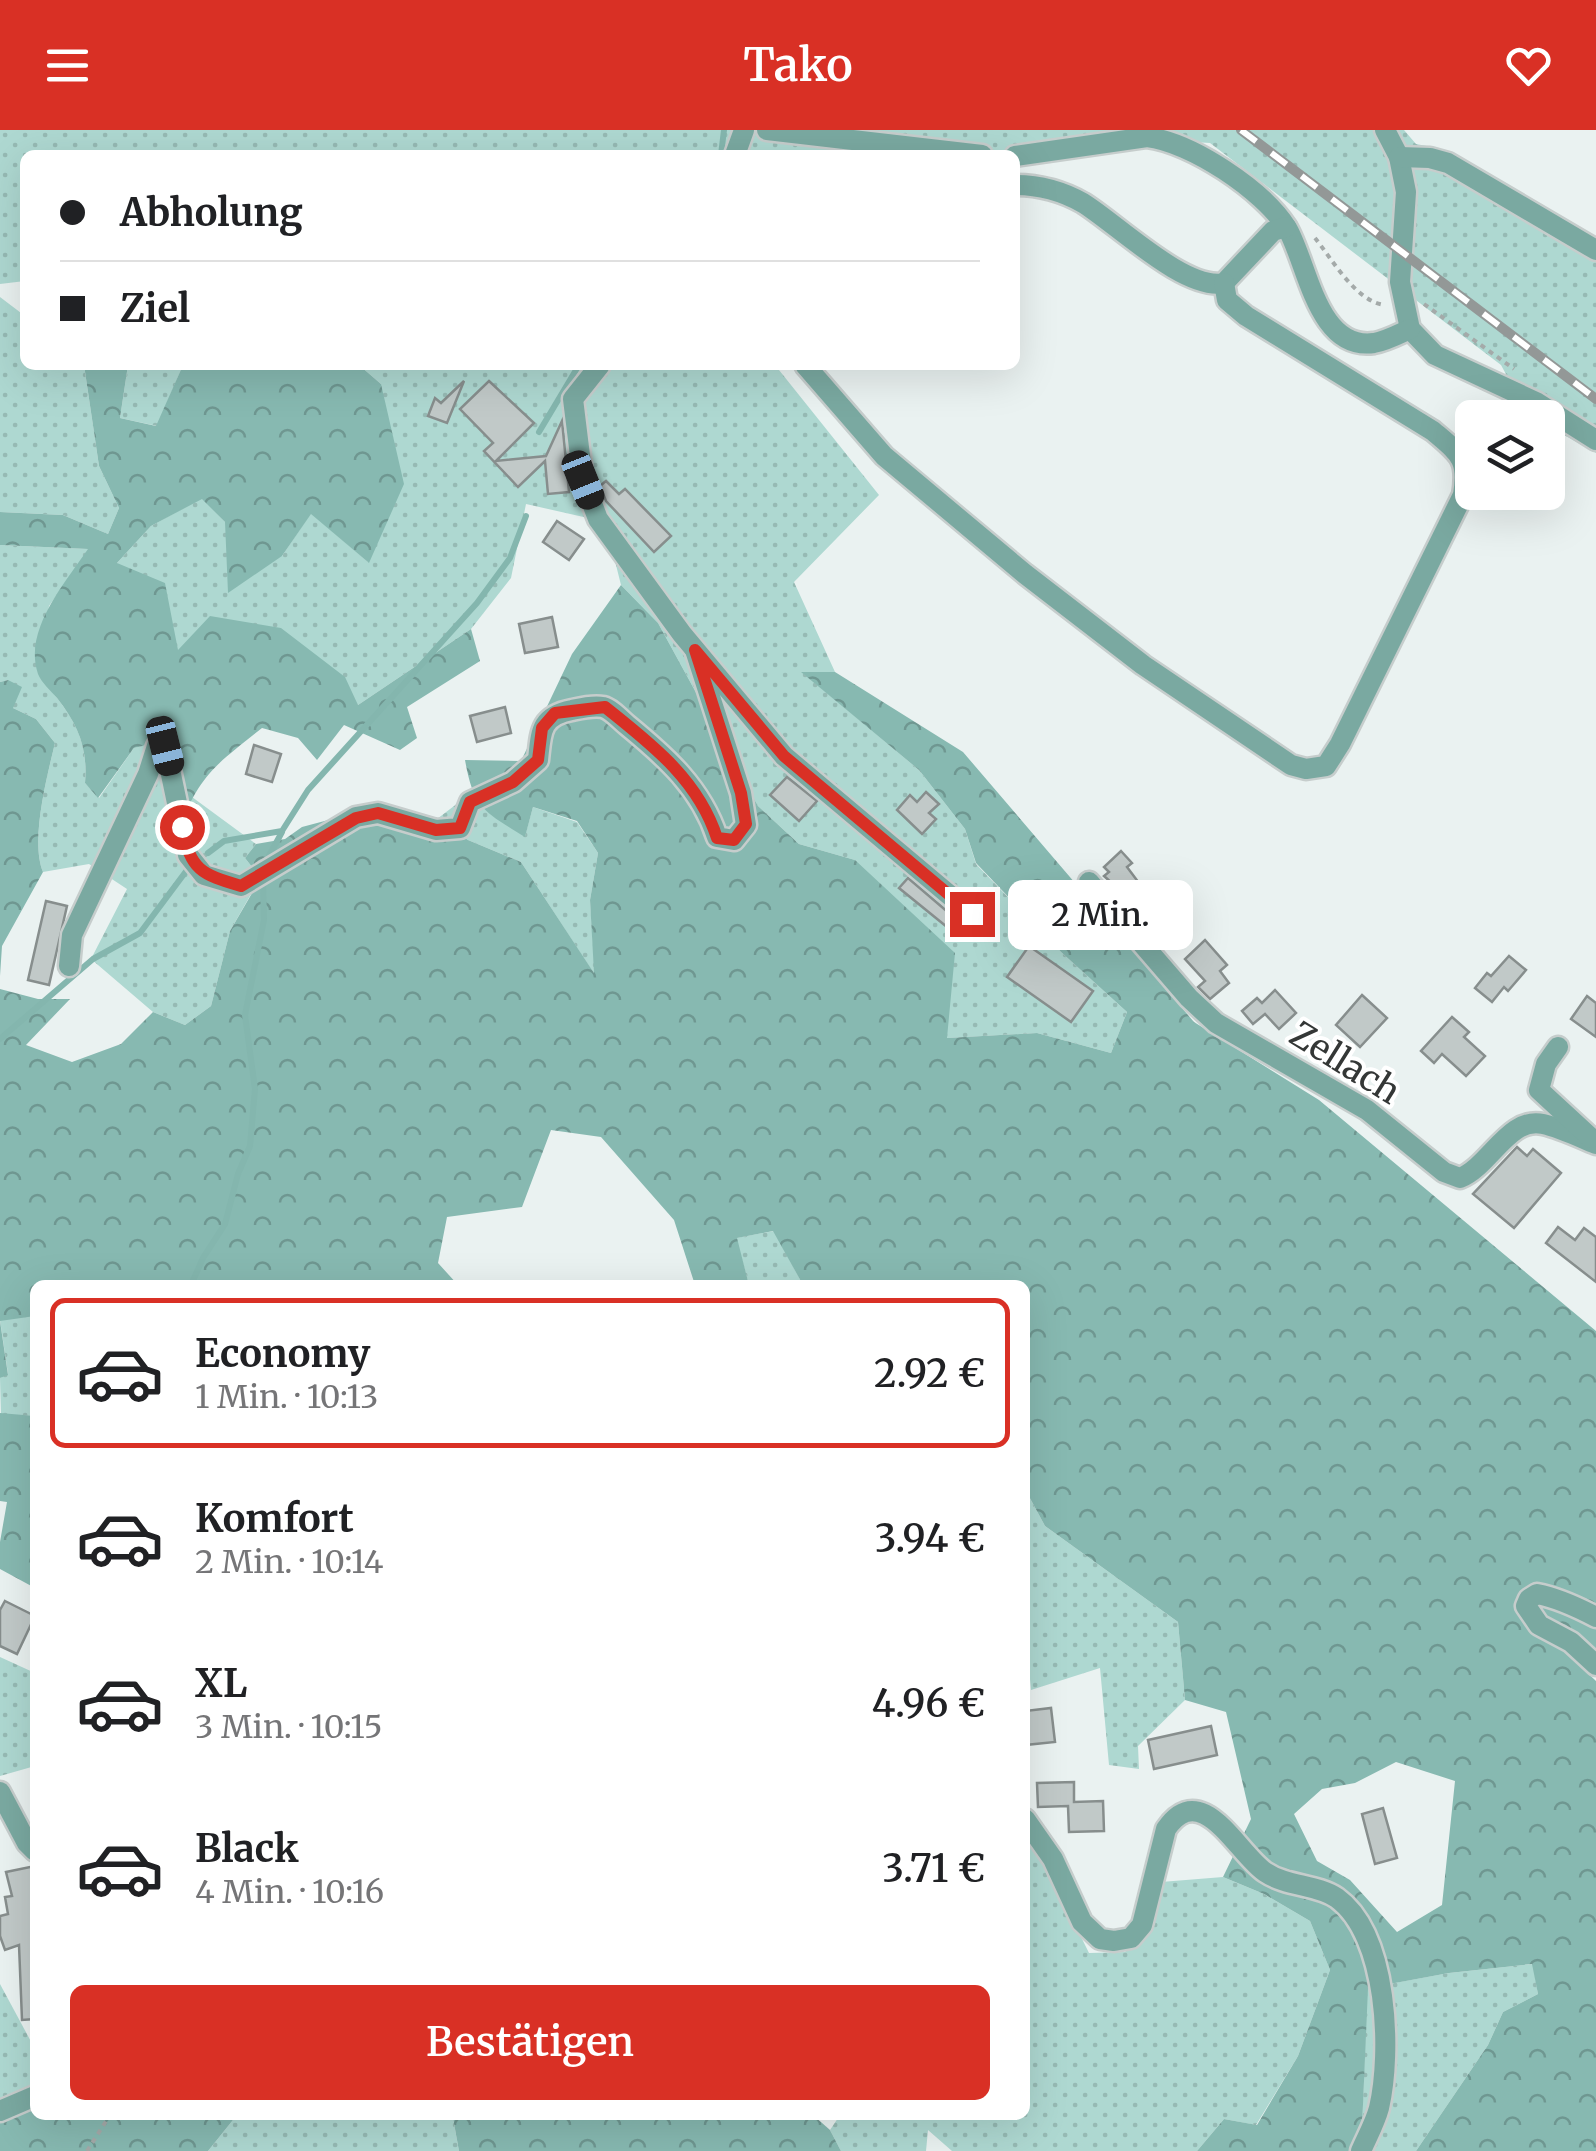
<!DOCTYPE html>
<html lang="de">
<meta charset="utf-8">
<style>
body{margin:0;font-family:Merriweather,serif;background:#f2f2f2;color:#202124;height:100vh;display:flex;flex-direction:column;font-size:38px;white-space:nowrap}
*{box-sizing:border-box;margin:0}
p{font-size:32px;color:#757577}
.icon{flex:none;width:55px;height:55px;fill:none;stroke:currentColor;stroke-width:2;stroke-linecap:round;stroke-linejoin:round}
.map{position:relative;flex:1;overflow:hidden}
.side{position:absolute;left:30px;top:1150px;width:1000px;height:840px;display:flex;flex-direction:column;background:#fff;border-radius:15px;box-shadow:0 10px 40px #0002}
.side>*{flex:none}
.hud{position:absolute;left:20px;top:20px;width:1000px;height:220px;border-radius:15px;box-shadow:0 10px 40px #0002;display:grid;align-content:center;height:220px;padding:0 40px;background:#fff}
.fabs{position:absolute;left:1455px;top:270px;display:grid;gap:20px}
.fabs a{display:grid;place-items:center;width:110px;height:110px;border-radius:15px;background:#fff;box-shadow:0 10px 40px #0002;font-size:50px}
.end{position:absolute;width:45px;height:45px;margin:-22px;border:12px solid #d93025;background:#fff;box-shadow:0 0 0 5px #fff}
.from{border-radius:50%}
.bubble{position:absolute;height:70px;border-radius:15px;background:#fff;box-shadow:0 10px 40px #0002;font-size:32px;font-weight:600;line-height:70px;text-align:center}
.car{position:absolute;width:30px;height:60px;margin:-30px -15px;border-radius:12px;box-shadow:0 0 8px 2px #0007;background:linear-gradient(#222 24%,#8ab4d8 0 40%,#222 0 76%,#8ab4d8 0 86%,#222 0)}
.hud b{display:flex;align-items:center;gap:35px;height:95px;font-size:38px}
.hud b+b{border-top:2px solid #e0e0e0}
.hud i{width:25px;height:25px;background:#202124}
ul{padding:18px 0 0;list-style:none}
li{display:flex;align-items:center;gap:30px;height:150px;margin:0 20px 15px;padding:0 20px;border:5px solid transparent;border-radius:15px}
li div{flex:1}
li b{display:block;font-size:38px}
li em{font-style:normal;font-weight:600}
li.selected{border-color:#d93025}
li>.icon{width:90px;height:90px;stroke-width:1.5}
.button{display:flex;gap:20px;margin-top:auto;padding:20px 40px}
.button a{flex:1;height:115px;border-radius:15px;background:#d93025;color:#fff;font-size:40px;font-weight:600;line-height:115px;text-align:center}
header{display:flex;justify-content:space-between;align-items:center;height:130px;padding:0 40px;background:#d93025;color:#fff;font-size:45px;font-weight:600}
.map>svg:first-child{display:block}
</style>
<header><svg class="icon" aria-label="menu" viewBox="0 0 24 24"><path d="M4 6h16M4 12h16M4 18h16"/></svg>Tako<svg class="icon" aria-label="heart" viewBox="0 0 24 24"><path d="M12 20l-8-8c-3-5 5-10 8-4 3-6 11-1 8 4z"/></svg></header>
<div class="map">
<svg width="1596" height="2021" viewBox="0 0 1596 2021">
<defs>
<pattern id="grass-dots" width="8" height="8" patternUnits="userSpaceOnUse" patternTransform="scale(2.5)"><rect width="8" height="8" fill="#aed8d1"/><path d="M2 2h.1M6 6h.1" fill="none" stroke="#96bab4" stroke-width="1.8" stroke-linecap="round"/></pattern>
<pattern id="forest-crowns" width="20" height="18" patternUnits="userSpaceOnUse" patternTransform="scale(2.5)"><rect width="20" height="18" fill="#87b9b1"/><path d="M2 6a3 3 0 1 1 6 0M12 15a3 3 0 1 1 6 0" fill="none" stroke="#6f9791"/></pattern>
</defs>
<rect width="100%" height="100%" fill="#eaf2f1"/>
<g fill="url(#grass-dots)">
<polygon points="0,0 1404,0 1416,14 1437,18 1571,108 1596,119 1596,323 1548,296 1548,288 1528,285 1501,235 1210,13 1110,7 1015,25 25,25 25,151 0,154"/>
<polygon points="0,167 25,186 25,235 84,235 99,336 119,378 108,404 63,385 0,382"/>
<polygon points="128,235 183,235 157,296 120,288"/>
<polygon points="359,235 775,235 879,365 794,452 835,542 803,543 919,640 965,699 976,734 1061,822 1127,882 1111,923 1037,903 947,908 855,730 799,714 758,676 658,493 621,455 613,423 588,388 526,374 511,448 471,499 358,575 178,521 117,433 151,396 202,368 225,392 282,426 311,383 368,432 381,254"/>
<path d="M0,415L89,419L49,476L39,545C68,582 89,603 85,653L99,668L134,618L170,608L180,696L192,667L256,714L245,728L252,737L255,757L230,801L211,876L185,895L153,882L91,829L127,759L89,734L43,742C30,710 47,647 55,613L36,589L13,578L8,550L0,552Z"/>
<polygon points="471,663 525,706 533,677 577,692 598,723 590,770 595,845 521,732 468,710 437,689"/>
<polygon points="774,1101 803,1155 749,1155 736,1108"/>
<polygon points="34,1185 35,1286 1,1285 0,1248 8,1244 0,1190"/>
<polygon points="1025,1359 1045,1396 1178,1492 1185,1570 1138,1616 1139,1639 1109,1635 1100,1538 1031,1560 1029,1538 1025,1538"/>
<polygon points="0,1527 35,1543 35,1636 0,1646"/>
<polygon points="1025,1704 1041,1726 1089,1823 1125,1822 1148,1795 1161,1752 1223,1747 1264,1764 1310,1791 1330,1840 1298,1926 1256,1995 1224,1989 1197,2021 952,2021 928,2000 926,2021 841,2021 830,2000 840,1985 1025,1985"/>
<polygon points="1533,1834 1538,1864 1503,1882 1488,1915 1416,2021 1351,2021 1362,1998 1367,1858 1449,1843"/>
<polygon points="0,1854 35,1919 35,1977 18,1985 0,1983"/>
<polygon points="237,1985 458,1985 453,1988 459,2021 208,2021"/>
</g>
<g fill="url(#forest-crowns)" fill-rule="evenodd">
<path d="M84,235H128L120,288L156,296L183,235H359L381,254L404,354L369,433L311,384L282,426L228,463L225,392L202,369L151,396L117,433L165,453L178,520L210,486L281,498L345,547L358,575L471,499L480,531L407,577L417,608L400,620L344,595L317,630L298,608L262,598C217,634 201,643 179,698L170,609L134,618L98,668L85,653C88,618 78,595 57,568C51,561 41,552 38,544C23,500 65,453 88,419L0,415V382L63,385L108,404L119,378L99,336Z"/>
<path d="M621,455L658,493L758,676L799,714L855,730L955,823L947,908L1037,903L1111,923L1127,882L1061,822L976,733L965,699L919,640L801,542H835L963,622L1194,892L1319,970L1596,1201V1525L1576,1532L1596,1551V2021H1416L1488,1915L1503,1882L1538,1864L1532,1834L1449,1843L1368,1858L1362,1998L1351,2021H1197L1224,1989L1257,1995L1298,1926L1330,1840L1310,1791L1264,1764L1223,1747L1251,1689L1226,1582L1185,1570L1178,1492L1045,1396L1025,1359V1155H803L773,1101L737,1108L749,1155H695L674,1090L601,1007L551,1000L522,1077L447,1087L438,1133L458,1155H35V1186L0,1191L8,1245L0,1248V859L38,869H70L26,915L72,932L121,914L153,882L185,895L211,876L230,801L255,758L252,737L245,728L256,714L285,709L302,697L332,689H437L468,710L521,732L594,843L590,770L598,723L577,691L533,677L525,707C484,681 474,680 465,630L521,631L572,524ZM1396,1632L1455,1651L1442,1775L1397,1802L1350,1750L1317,1731L1294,1684L1322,1659L1355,1653Z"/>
<path d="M8,550L22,557L13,578L36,589L55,613C47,647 30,710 43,742L2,816L0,846V552Z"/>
<polygon points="0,1283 35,1286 35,1458 0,1439 0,1412 7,1372 0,1371"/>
<polygon points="35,1977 35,1985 237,1985 208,2021 0,2021 0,1983 18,1985"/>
<polygon points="458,1985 813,1985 830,2000 841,2021 459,2021 453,1988"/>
</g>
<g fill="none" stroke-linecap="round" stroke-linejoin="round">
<g stroke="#84b6ae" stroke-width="6">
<polyline points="721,25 724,0"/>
<polyline points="539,302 579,235"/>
<polyline points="208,723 224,711 282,701 308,660 477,473 510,428 526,386"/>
<polyline points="264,735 282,702"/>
<polyline points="0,909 93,829 140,803 190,736"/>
<polyline points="191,1155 203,1128 225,1094 238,1044 250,1016 255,959 245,885 264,790 263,750"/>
</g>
</g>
<g fill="#c1c9c8" stroke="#878e8d" stroke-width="2.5">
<polygon points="464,251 447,293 428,286 435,268 441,273"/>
<polygon points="489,251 534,293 496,331 546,326 562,291 569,362 548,364 545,331 518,357 484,321 493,313 460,279"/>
<polygon points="606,351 619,364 625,359 671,406 654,422 606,371 600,356"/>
<polygon points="557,391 584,409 569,430 543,412"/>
<polygon points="552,487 558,517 525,523 519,494"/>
<polygon points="505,577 511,603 477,612 470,586"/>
<polygon points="254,615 281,624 272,652 246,644"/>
<polygon points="787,647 817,671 799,691 770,665"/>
<polygon points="926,662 939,674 929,683 936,689 922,704 897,680 910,665 917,672"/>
<polygon points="1121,721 1132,733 1127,737 1145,761 1133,772 1104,746 1109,742 1104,737"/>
<polygon points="908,748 963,795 974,797 963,810 899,758"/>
<polygon points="46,771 67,776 49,855 28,850"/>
<polygon points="1205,810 1227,835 1220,841 1229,853 1210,869 1198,857 1205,851 1185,829"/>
<polygon points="1029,816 1093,861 1071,892 1007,847"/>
<polygon points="1509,826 1526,840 1508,861 1504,857 1492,872 1475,858 1487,843 1491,846"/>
<polygon points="1275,860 1296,883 1279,899 1265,884 1253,894 1242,881 1257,868 1262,873"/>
<polygon points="1362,865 1387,888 1360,917 1336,895"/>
<polygon points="1587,866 1596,873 1596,907 1571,889"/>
<polygon points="1452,887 1469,902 1464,907 1485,926 1466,946 1442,924 1434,933 1421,921"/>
<polygon points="1517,1017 1527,1026 1533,1019 1561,1043 1514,1098 1473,1064"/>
<polygon points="1558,1097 1575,1110 1584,1098 1596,1107 1596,1152 1546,1113"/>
<polygon points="5,1471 35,1486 17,1524 0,1516 0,1480"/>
<polygon points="1051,1578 1055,1612 1025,1615 1025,1581"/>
<polygon points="1211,1596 1217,1625 1154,1639 1148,1610"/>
<polygon points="1074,1652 1074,1672 1103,1671 1104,1701 1069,1702 1068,1676 1038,1677 1037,1653"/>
<polygon points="1383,1678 1397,1728 1375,1734 1362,1684"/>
<polygon points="35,1736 35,1889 22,1890 19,1815 5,1820 0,1806 0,1786 8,1784 5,1767 12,1766 6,1742"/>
</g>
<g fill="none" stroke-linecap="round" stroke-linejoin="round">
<g stroke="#c6cdcc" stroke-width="25">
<g id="minor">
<polyline points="767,0 982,25"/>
<polyline points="1385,0 1399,27 1406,62 1400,152 1410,199 1435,225 1536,272 1596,310"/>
<polyline points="735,25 744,0"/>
<path d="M1015,26L1147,7C1191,12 1263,60 1287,98C1308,134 1317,221 1374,213C1386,211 1399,204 1410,199"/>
<polyline points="1399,27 1430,28 1448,33 1596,120"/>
<path d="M1015,55C1039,55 1062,61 1083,73C1117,94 1185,161 1224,153L1273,101L1286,97"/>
<polyline points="600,235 573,269 583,350 598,389 682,504 784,626 972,784"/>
<path d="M805,235L884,326L1025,444L1143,535L1291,635L1306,639L1326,636L1340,614L1463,365C1469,329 1460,324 1433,301L1246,186L1227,170L1224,153"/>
<path d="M1089,752L1189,868L1216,893L1367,980L1444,1042L1460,1048C1490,1036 1509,986 1543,994C1561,998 1579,1007 1596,1014"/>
<path d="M69,836L72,805L148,644L157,616H165L188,725L204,745L241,756L356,687L378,683L436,700L460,698L470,672L513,652L538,630C541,602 540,586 572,580C581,578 593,575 603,577C611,579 620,589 627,595C666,627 701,658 717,707L734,710L746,695L741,663L695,520"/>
<polyline points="1558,917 1546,934 1539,960 1591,1008"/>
<path d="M1596,1487C1577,1477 1558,1468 1537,1464L1529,1469L1526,1476L1539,1495L1571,1512L1596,1535"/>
<polyline points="0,1662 27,1713 35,1721"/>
<path d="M1025,1689L1053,1729L1082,1792L1100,1809L1114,1811L1131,1808L1142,1795L1166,1699C1202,1647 1237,1723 1265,1742C1287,1757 1317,1754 1337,1768C1388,1805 1392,1922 1379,1978C1375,1993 1367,2007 1361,2021"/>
<polyline points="0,1981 35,1966"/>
</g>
</g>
<g stroke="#a4aaa9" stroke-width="4" stroke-dasharray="5 5" stroke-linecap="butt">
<path d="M1315,108C1332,129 1356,172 1385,175"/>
<polyline points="1424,174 1514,239"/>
<polyline points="87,2021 110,1985"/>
</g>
<use href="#minor" stroke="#7aa9a1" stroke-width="20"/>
<g stroke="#939897" stroke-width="10">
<polyline id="rail" points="1241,0 1596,269"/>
</g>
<use href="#rail" stroke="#fff" stroke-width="6" stroke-dasharray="19" stroke-linecap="butt"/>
</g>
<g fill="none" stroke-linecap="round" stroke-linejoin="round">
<path stroke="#d93025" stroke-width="12" d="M182,697C191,741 201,744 241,756L356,688L378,683L436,700L460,698L470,672L513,652L538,630L542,598L555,583L605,577C651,614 698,649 717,708L734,710L746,694L741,663L695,520L784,626L972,784"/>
</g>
<g text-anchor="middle" stroke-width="8" stroke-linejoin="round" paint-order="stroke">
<g font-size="35" fill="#343736" stroke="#fff">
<text transform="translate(1345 933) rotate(32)" y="12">Zellach</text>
</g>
</g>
</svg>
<div class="fabs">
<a><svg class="icon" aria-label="layers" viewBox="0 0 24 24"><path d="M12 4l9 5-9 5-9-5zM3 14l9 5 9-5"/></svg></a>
</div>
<i class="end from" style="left:182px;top:697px"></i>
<i class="end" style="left:972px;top:784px"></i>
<div class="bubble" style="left:1008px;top:750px;width:185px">2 Min.</div>
<i class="car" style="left:583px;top:350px;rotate:158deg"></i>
<i class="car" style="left:165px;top:616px;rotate:166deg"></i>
<div class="hud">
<b><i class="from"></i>Abholung</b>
<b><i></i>Ziel</b>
</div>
<section class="side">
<ul>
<li class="selected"><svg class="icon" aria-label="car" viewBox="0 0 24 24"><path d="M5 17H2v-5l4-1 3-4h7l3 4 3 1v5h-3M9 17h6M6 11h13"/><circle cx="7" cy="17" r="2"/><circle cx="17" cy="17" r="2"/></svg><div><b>Economy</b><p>1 Min. · 10:13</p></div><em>2.92 €</em></li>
<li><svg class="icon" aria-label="car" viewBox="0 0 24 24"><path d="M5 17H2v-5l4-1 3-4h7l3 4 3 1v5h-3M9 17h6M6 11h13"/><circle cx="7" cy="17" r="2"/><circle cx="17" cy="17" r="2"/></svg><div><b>Komfort</b><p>2 Min. · 10:14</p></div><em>3.94 €</em></li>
<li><svg class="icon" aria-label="car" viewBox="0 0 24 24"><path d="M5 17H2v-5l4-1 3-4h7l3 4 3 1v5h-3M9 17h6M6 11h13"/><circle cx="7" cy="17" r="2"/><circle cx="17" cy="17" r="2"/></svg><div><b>XL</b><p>3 Min. · 10:15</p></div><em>4.96 €</em></li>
<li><svg class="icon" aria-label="car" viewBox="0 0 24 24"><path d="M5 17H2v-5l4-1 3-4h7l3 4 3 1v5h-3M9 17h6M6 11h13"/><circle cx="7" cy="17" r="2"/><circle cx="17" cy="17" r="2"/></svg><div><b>Black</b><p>4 Min. · 10:16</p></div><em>3.71 €</em></li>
</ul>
<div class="button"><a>Bestätigen</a></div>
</section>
</div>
